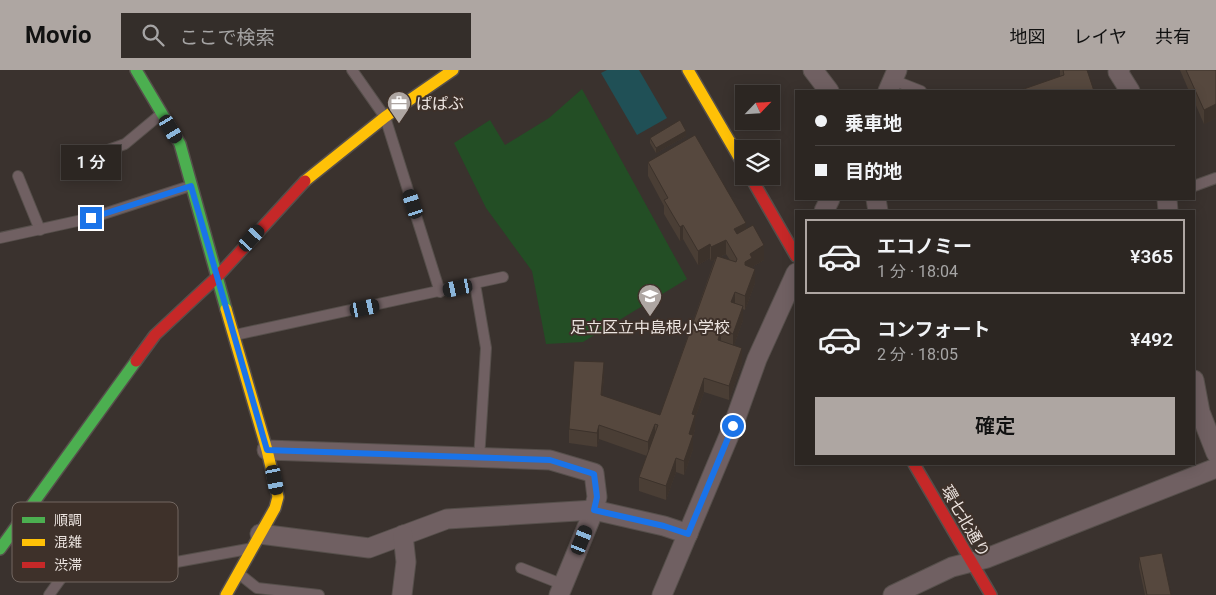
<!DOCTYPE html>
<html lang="ja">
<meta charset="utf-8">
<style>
body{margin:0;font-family:Roboto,"Noto Sans JP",sans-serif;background:#342e2a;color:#f1f3f6;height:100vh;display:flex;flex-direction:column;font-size:19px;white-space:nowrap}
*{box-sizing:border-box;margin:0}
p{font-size:16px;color:#a6a5a5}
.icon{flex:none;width:28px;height:28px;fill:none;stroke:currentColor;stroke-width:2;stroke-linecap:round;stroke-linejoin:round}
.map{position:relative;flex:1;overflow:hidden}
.details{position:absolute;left:795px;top:140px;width:400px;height:255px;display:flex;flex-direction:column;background:#2c2622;border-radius:0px;box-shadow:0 2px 12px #0003,0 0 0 1px #484340}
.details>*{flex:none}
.hud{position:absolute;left:795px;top:20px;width:400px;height:110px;border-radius:0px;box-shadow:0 2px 12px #0003,0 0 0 1px #484340;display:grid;align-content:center;height:110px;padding:0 20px;background:#2c2622}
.needle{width:32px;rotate:65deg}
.buttons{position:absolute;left:735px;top:15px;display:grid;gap:10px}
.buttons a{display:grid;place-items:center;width:45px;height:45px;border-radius:0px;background:#2c2622;box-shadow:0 2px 12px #0003,0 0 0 1px #484340;font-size:25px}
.end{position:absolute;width:22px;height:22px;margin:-11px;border:6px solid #1a73e8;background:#fff;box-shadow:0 0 0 2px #fff}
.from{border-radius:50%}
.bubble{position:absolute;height:35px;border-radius:0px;background:#2c2622;box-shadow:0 2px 12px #0003,0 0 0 1px #484340;font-size:16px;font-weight:600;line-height:35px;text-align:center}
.car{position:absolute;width:15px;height:30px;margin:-15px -8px;border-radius:6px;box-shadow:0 0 4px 1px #0007;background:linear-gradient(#222 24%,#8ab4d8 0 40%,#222 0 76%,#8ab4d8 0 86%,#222 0)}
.hud b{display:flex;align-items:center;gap:18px;height:48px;font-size:19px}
.hud b+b{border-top:1px solid #484340}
.hud i{width:12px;height:12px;background:#f1f3f6}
ul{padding:9px 0 0;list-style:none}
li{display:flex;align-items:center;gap:15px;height:75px;margin:0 10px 8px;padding:0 10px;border:2px solid transparent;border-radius:0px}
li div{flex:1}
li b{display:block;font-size:19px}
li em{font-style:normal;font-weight:600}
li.on{border-color:#aea6a2}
li>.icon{width:45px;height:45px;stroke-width:1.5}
.action{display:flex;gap:10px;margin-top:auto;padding:10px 20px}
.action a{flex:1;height:58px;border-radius:0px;background:#aea6a2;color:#111;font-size:20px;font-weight:600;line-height:58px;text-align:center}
header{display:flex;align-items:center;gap:30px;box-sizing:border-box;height:70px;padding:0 25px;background:#aea6a2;color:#111}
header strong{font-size:24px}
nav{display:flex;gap:28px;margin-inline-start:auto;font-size:18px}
.search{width:350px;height:45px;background:#342e2a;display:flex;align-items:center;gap:12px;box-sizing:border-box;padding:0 18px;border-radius:0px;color:#a6a5a5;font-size:19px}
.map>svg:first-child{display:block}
</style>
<header>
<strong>Movio</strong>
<div class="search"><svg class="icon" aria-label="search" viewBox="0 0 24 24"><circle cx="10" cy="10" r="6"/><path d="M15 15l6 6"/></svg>ここで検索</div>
<nav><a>地図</a><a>レイヤ</a><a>共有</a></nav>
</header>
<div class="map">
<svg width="1216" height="525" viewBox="0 0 1216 525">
<rect width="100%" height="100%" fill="#3a322e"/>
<polygon fill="#234e25" points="582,19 687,209 583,272 546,274 532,201 486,138 454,73 490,50 505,75 549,48"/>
<polygon fill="#205056" points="607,0 639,0 667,48 637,65 601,3"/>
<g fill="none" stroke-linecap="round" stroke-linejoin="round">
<g stroke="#564f4b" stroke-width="12">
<g id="lane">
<polyline points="352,0 385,47 440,222"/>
<polyline points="893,10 921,21"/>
<polyline points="97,84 125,74 161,44"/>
<polyline points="18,106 40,160"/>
<polyline points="1194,116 1216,108"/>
<polyline points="0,168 91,148 190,116"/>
<polyline points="475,214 486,278 479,389"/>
<polyline points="235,265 503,207"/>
<polyline points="18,455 85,505"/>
<polyline points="160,495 248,479"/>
<polyline points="521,498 564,515"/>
<polyline points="238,503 257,518 319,525"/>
<polyline points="49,525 96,460"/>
</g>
</g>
<g stroke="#564f4b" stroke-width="21">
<g id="street">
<polyline points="813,0 829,21"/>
<polyline points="1120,0 1118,2 1130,21"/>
<polyline points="888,21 897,0"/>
<polyline points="876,129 878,141"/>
<polyline points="1167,129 1168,141"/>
<polyline points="824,141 830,129"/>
<polyline points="1194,310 1200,342 1216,383"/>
<polyline points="267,380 550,390 594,403 597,427 594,440 559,525"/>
<polyline points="260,464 369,478 447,449 594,440 664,456 688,464"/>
<polyline points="402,525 406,492 403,465"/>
<polyline points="662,525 733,356 757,289 796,203"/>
<polyline points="893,525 952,497 987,488 1216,398"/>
</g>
</g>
<g stroke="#564f4b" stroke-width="14">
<g id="fast">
<polyline points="136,0 180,74 226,239"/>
<polyline points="0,479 136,291"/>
</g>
</g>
<g stroke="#564f4b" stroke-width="14">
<g id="slow">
<polyline points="688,0 744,96"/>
<polyline points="305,111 385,47 453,0"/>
<polyline points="226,525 275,438 278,427 267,380 226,239"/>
</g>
</g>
<g stroke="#564f4b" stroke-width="14">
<g id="jam">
<polyline points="750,106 796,186"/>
<polyline points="136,291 155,265 216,208 305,111"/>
<polyline points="914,394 991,525"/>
</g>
</g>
<use href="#lane" stroke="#706062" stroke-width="10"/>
<use href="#street" stroke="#706062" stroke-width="19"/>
<use href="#fast" stroke="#4caf50" stroke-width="11"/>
<use href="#slow" stroke="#ffc107" stroke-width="11"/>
<use href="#jam" stroke="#c62828" stroke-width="11"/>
</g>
<g fill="#4a3e35" fill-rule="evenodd">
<polygon points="1060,0 1087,0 1060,6"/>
<polygon points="1180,0 1216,0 1216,48 1204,54 1194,31 1194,21 1189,21"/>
<polygon points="686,66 656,83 650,73 650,68"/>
<path d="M648,92L746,159L764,190L752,197L755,213L745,240L743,239V250L734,275L742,292L729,330L704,322L695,348V359L693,367V379L684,405L676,402L666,430L639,421V407L647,386L599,369L597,377L569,373V359L604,307L602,326L660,345L715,189L711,191L710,188L698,195L683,169L680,171L664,144V136L648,106ZM726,184L730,190L720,187Z"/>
<polygon points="1139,487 1171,525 1145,525 1139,497"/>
</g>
<g fill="#3c322b">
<polygon points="1216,34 1216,48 1204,54 1204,40"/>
<polygon points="686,61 686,66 656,83 656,78"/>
<polygon points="746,153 746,167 734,173 734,159"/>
<polygon points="683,155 683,169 680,171 680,157"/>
<polygon points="726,170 726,184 711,191 711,177"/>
<polygon points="710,174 710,188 698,195 698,181"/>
<polygon points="764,175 764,190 752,197 752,202 745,209 745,192 750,184"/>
<polygon points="755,199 755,213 745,240 745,226"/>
<polygon points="735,222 735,236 731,232"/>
<polygon points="743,236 743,250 733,278 733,264"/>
<polygon points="721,259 721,274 718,270"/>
<polygon points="742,278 742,292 729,330 729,316"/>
<polygon points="604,292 604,307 601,339 601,325"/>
<polygon points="704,308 704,322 695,348 695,359 693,367 693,379 684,405 684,391 692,344"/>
<polygon points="655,354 655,368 648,387 648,372"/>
<polygon points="599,355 599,369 597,377 597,363"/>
<polygon points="676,388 676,402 666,430 666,416"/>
</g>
<g fill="#56483e" stroke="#3c322b">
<polygon points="1063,0 1087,0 1094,21 1018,21 1064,5"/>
<polygon points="1186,0 1216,0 1216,34 1204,40"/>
<polygon points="680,50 686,61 656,78 650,68"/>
<polygon points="695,65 746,153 734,159 737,164 753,155 764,175 750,184 752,188 745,192 745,195 755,199 745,226 735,222 731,232 743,236 733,264 721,259 718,270 742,278 729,316 704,308 692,344 695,345 689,364 693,365 684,391 676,388 666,416 639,407 658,355 655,354 648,372 599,355 597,363 569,359 574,291 604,292 601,325 660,345 717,186 736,192 737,189 726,170 711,177 710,174 698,181 683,155 680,157 664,130 668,128 648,92"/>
<polygon points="1162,483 1171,525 1147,525 1139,487"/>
</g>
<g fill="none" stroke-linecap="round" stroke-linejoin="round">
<polyline stroke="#1a73e8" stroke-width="6" points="91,148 191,116 267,380 550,390 594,404 597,427 594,440 664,456 688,464 733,356"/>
</g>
<defs>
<g id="office-pin" transform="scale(1.25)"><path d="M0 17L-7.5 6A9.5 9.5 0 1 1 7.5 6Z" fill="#aea6a2" stroke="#3e312a"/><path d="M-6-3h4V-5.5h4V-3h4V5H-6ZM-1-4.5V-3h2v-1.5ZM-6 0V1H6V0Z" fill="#fff"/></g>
<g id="school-pin" transform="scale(1.25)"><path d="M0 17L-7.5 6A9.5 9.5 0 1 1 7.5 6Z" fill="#aea6a2" stroke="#3e312a"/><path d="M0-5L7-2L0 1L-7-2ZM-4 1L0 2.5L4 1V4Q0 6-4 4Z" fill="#fff"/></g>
</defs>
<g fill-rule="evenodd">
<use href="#office-pin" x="399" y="33"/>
<use href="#school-pin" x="650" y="226"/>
</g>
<g text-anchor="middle" stroke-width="4" stroke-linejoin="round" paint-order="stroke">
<g font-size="16" fill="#ece4e0" stroke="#3e312a" text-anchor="start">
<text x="416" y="39">ぱぱぶ</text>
<text x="650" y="263" text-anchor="middle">足立区立中島根小学校</text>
</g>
<g font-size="16" fill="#ece4e0" stroke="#3e312a">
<text transform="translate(966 451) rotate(60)" y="6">環七北通り</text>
</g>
</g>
<rect x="12" y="432" width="166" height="80" rx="8" fill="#3e312a" stroke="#726761" stroke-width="1"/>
<rect x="22" y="447" width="23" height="6" fill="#4caf50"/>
<rect x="22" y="469" width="23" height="7" fill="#ffc107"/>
<rect x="22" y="492" width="23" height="6" fill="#c62828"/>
<g font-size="14" fill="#ece4e0">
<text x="54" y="455">順調</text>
<text x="54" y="477">混雑</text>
<text x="54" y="500">渋滞</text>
</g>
</svg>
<div class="buttons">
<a><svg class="needle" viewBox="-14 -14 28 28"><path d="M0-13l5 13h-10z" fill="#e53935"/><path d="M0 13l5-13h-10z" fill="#a6a5a5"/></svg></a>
<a><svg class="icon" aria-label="layers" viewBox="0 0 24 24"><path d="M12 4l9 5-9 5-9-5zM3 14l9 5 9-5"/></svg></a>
</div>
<i class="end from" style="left:733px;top:356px"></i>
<i class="end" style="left:91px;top:148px"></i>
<div class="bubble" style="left:61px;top:75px;width:60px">1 分</div>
<i class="car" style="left:171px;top:59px;rotate:149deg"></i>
<i class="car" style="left:413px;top:134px;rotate:342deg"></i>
<i class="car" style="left:252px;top:168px;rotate:42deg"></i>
<i class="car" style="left:458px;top:218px;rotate:258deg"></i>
<i class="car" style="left:365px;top:238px;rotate:78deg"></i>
<i class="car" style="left:275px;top:410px;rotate:169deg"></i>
<i class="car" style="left:582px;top:470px;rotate:22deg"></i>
<div class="hud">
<b><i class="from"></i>乗車地</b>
<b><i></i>目的地</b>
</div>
<section class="details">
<ul>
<li class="on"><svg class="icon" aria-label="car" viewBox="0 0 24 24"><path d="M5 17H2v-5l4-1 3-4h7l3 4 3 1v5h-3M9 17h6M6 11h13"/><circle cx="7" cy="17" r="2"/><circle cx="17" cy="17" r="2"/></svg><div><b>エコノミー</b><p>1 分 · 18:04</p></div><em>¥365</em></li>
<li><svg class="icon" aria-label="car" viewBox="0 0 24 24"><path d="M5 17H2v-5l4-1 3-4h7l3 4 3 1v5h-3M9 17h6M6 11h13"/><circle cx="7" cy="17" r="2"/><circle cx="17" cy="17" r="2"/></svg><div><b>コンフォート</b><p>2 分 · 18:05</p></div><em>¥492</em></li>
</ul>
<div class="action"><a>確定</a></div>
</section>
</div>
